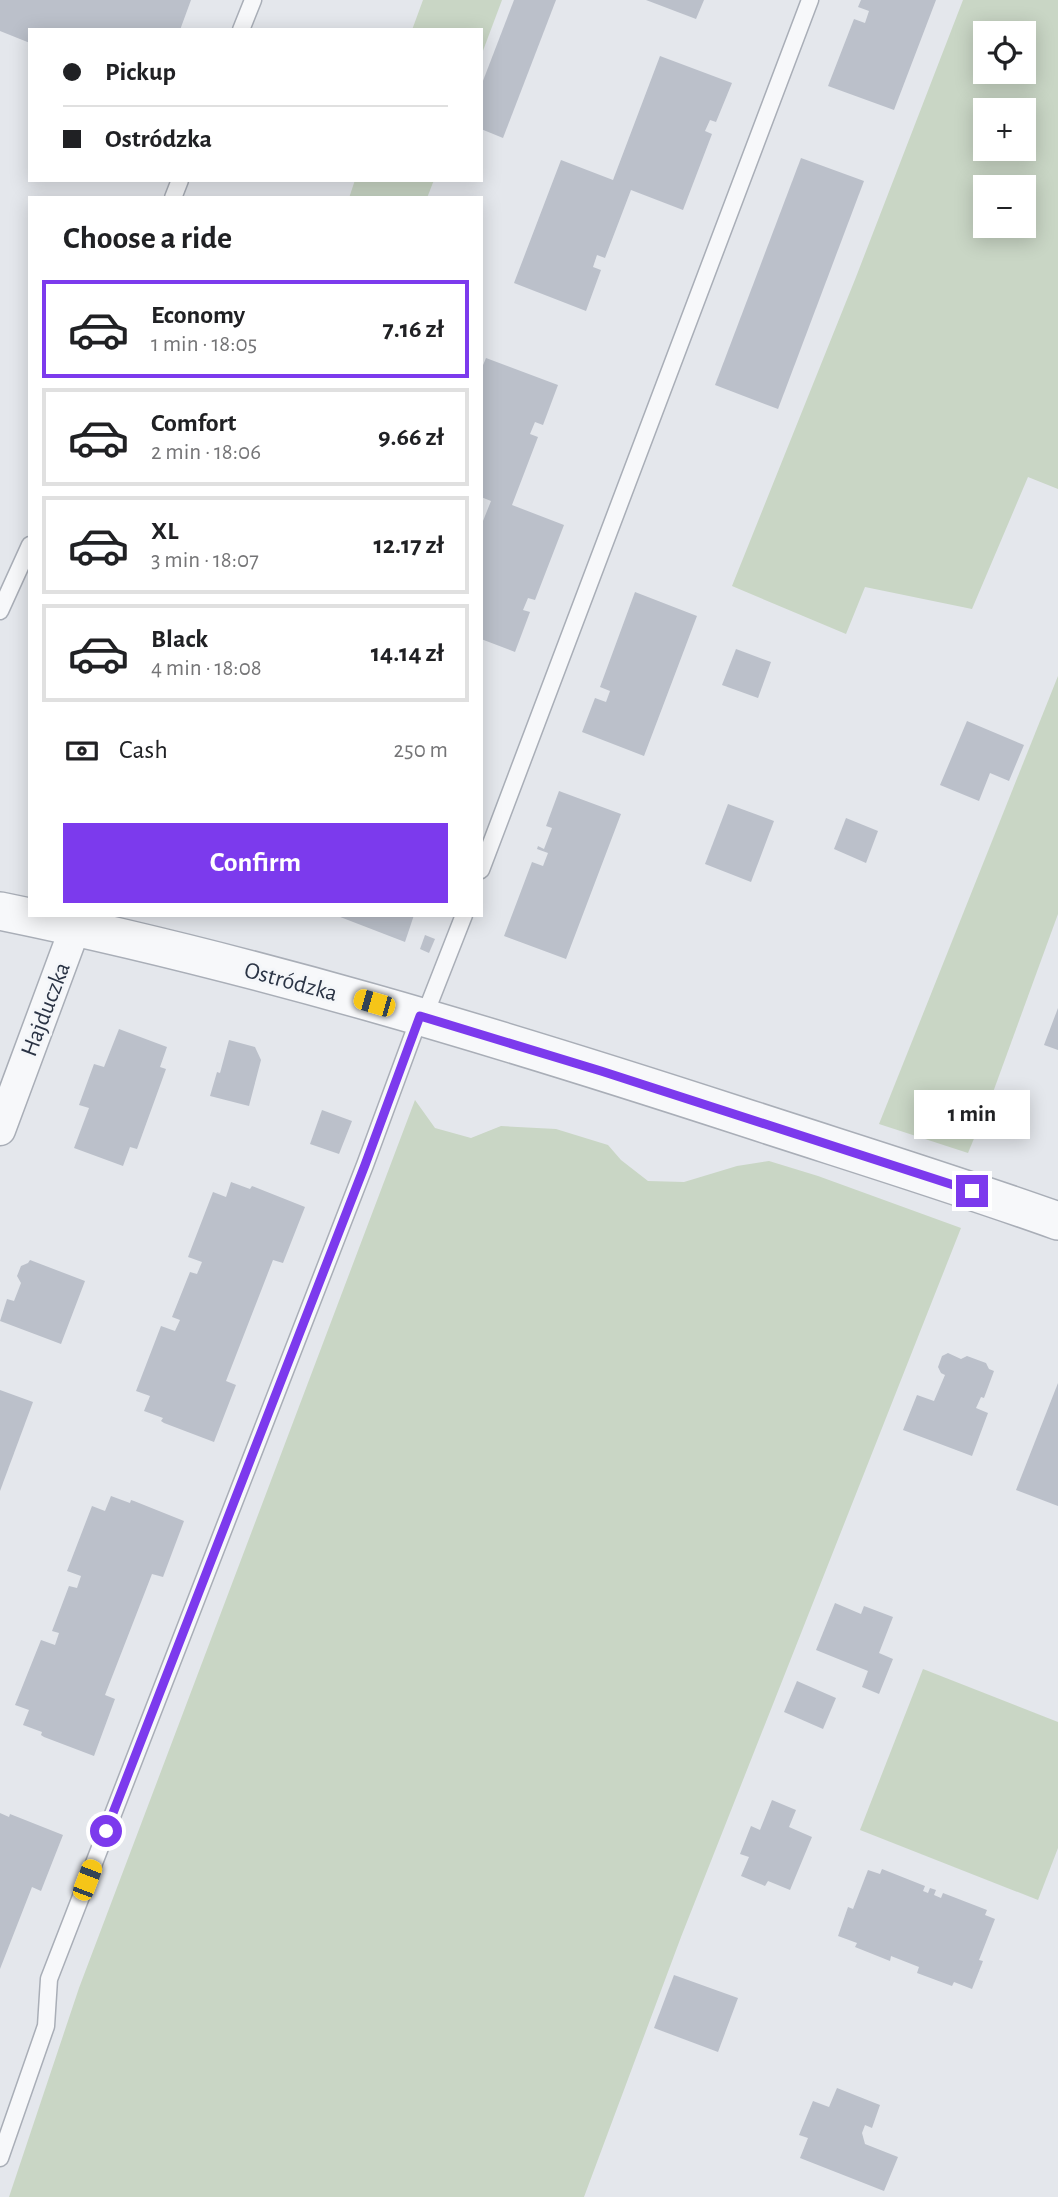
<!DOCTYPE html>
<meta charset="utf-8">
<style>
body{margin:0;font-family:"Alegreya Sans",sans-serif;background:#f6f6f6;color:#202124;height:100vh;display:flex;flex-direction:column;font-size:26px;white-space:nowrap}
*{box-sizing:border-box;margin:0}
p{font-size:23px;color:#757577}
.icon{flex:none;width:38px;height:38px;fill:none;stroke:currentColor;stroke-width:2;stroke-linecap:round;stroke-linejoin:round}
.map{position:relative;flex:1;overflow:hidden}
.drawer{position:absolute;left:28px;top:196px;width:455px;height:721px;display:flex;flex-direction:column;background:#fff;border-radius:0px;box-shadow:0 4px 18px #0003}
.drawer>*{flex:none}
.hud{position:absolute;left:28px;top:28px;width:455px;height:154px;border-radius:0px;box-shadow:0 4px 18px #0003;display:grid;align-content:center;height:154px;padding:0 35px;background:#fff}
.buttons{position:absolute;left:973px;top:21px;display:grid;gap:14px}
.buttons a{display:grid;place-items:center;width:63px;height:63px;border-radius:0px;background:#fff;box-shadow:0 4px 18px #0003;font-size:35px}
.end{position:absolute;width:32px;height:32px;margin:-16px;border:9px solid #7c3aed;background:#fff;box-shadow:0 0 0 4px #fff}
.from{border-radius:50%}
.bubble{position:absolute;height:49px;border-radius:0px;background:#fff;box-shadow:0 4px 18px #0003;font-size:23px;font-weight:600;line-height:49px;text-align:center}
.car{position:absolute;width:21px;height:42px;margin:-21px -10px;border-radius:9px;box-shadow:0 0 5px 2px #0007;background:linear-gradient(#f5c518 24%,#345 0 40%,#f5c518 0 76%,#345 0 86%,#f5c518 0)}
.hud b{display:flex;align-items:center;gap:24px;height:66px;font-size:26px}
.hud b+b{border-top:2px solid #e0e0e0}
.hud i{width:18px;height:18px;background:#202124}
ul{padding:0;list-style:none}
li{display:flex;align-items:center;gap:21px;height:98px;margin:0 14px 10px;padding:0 21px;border:4px solid #e0e0e0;border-radius:0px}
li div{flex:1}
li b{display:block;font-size:26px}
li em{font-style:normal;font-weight:600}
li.selected{border-color:#7c3aed}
li>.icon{width:63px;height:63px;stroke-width:1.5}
h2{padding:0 35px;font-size:32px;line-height:84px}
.pay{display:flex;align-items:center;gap:18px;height:77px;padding:0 35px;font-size:26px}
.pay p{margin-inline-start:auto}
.cta{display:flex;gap:14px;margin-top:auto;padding:14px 35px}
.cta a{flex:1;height:80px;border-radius:0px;background:#7c3aed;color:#fff;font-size:28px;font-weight:600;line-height:80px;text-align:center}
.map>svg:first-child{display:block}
</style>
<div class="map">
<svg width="1058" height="2197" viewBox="0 0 1058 2197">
<rect width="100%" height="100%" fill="#e4e7ec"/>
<g fill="#c9d6c5" fill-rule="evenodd">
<polygon points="423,0 502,0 481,56 481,30 412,30"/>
<path d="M963,0H1058V489L1028,477L972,609L865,587L846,634L732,586L856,277ZM985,33H1024V72H985ZM985,110H1024V149H985ZM985,187H1024V226H985Z"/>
<polygon points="355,180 434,180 427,198 349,198"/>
<polygon points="1058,676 1058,914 992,1095 968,1153 879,1124"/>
<polygon points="415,1100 435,1128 471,1138 501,1126 556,1129 608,1145 621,1160 648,1181 684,1182 737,1166 769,1161 818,1176 961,1228 681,1937 584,2197 9,2197 79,1988"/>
<polygon points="923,1669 1058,1722 1058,1848 1038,1900 860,1830"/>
</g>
<g fill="#bbc0ca">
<polygon points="0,0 191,0 180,30 30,30 30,43 0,31"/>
<polygon points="514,0 556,0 503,138 481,129 481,86"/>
<polygon points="646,0 704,0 696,19"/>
<polygon points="861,0 936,0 894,110 828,86 854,19 865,23 869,11 858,7"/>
<polygon points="660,56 732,83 716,122 710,120 705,131 712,134 683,210 631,190 605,258 597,255 593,267 601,270 586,311 514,283 561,160 613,180"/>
<polygon points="801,158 864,181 778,409 715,385"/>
<polygon points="486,358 558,385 543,425 535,422 530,434 538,437 512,505 564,525 535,600 528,598 523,610 530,612 515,652 481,639 481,526 491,501 481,497 481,370"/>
<polygon points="635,592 697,616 644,756 582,732 595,698 606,702 610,691 600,687"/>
<polygon points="736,649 771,662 758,698 722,685"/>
<polygon points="967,721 1024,745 1009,781 990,773 979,801 940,785"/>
<polygon points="559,791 621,814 566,959 504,936 532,862 543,866 548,853 537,849 538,846 544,849 552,828 546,826"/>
<polygon points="728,804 774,821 751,882 705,864"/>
<polygon points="846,818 878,831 866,863 834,849"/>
<polygon points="335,915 414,915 405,942"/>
<polygon points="425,935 435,939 429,953 420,949"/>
<polygon points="1058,1008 1058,1050 1044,1045"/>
<polygon points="119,1029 167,1047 160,1067 166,1069 137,1149 130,1147 123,1166 74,1148 89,1108 79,1105 94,1064 104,1067"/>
<polygon points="229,1040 255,1047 261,1060 249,1106 210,1096 217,1072 220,1073"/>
<polygon points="322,1110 352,1121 339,1154 310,1144"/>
<polygon points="231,1182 250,1189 252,1186 305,1207 283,1263 273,1260 226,1381 236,1385 214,1442 164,1423 161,1421 163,1418 144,1411 150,1396 136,1391 161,1326 175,1331 180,1320 172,1317 190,1272 197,1274 202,1262 188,1257 213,1192 226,1197"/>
<polygon points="30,1260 85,1281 61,1344 0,1321 7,1299 14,1301 21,1283 17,1276 21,1266 28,1263"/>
<polygon points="948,1353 961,1359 967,1356 986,1363 989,1369 994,1371 984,1398 981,1397 976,1408 988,1413 972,1456 903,1430 917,1395 934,1401 945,1375 941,1373 938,1367 942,1356"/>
<polygon points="1058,1383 1058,1506 1016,1490"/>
<polygon points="0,1390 33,1402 0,1491"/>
<polygon points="111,1496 130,1503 131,1500 134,1501 184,1521 163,1577 152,1574 105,1695 115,1699 94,1756 44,1737 41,1735 42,1732 23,1725 29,1710 15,1705 41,1640 55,1645 59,1633 52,1631 69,1586 77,1588 81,1576 67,1571 92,1506 105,1511"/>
<polygon points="835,1603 861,1614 864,1606 893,1617 879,1653 893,1659 879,1694 862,1687 868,1671 816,1650"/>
<polygon points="797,1681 836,1698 823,1729 784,1712"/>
<polygon points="772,1800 796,1810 789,1827 812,1837 790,1890 768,1881 765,1886 741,1876 749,1857 740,1854 751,1826 760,1830"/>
<polygon points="0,1813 9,1817 10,1814 63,1835 41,1891 32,1887 0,1969"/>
<polygon points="882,1869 925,1886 923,1891 928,1893 930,1888 936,1890 934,1895 941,1898 943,1893 987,1910 985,1915 995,1919 979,1960 983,1961 972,1989 954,1982 952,1986 917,1973 919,1967 891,1956 890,1961 855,1947 857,1943 838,1936 848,1907 853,1909 868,1870 880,1874"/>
<polygon points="674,1975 738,1998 718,2052 654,2028"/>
<polygon points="837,2088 880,2105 872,2128 865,2125 862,2133 865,2144 898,2157 884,2191 800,2158 808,2138 799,2135 813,2101 829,2107"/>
</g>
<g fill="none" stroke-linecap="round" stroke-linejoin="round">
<g stroke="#a9aeb7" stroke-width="19">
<g id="service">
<polyline points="241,30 253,0"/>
<polyline points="173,198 180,180"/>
<polyline points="0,611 30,545"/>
<polyline points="481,870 810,0"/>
<polyline points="424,1017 464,915"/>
<polyline points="0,2158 46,2026 49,1979 365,1165 420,1016"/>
</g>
</g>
<g stroke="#a9aeb7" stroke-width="33">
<polyline id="minor" points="0,1130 75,928"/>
</g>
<g stroke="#a9aeb7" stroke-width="40">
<path id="tertiary" d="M0,911C250,962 494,1036 737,1115C844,1150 952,1183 1058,1221"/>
</g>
<use href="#service" stroke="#f7f8fa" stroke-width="16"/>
<use href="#minor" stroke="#f7f8fa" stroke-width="30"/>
<use href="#tertiary" stroke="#f7f8fa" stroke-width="37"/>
</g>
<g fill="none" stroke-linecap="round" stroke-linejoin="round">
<polyline stroke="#7c3aed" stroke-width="9" points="106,1831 365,1165 420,1016 601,1071 972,1191"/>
</g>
<g text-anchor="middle" stroke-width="6" stroke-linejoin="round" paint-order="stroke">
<g font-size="24" fill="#2b3445" stroke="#f4f6f9">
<text transform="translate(291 981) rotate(15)" y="8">Ostródzka</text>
<text transform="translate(45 1009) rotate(-69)" y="8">Hajduczka</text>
</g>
</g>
</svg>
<div class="buttons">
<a><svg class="icon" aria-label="locate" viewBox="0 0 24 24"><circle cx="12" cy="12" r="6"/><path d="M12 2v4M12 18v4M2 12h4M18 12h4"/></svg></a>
<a>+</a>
<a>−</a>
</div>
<i class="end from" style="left:106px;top:1831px"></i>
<i class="end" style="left:972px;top:1191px"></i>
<div class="bubble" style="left:914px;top:1090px;width:116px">1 min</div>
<i class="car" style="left:374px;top:1003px;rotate:286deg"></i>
<i class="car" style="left:87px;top:1880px;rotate:21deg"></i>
<div class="hud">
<b><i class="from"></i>Pickup</b>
<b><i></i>Ostródzka</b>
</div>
<section class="drawer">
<h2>Choose a ride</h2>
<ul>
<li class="selected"><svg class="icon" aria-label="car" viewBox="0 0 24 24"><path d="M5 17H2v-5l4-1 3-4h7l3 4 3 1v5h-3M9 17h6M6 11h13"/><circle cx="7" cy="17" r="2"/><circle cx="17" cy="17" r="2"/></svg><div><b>Economy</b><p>1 min · 18:05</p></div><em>7.16 zł</em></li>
<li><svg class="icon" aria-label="car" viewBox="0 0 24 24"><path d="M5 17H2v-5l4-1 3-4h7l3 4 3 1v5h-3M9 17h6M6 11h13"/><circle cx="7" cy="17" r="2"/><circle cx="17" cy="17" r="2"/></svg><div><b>Comfort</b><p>2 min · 18:06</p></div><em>9.66 zł</em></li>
<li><svg class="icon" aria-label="car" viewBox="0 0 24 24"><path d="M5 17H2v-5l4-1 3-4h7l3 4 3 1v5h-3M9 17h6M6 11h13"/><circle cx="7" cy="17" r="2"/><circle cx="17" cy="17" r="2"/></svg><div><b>XL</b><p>3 min · 18:07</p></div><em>12.17 zł</em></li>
<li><svg class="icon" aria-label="car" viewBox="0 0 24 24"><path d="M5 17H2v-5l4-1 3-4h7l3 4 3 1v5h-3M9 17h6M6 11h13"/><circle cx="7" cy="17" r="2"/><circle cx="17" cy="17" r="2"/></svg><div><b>Black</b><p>4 min · 18:08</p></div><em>14.14 zł</em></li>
</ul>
<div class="pay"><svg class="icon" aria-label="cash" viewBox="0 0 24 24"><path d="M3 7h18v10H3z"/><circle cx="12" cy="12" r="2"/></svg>Cash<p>250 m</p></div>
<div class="cta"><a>Confirm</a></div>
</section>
</div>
